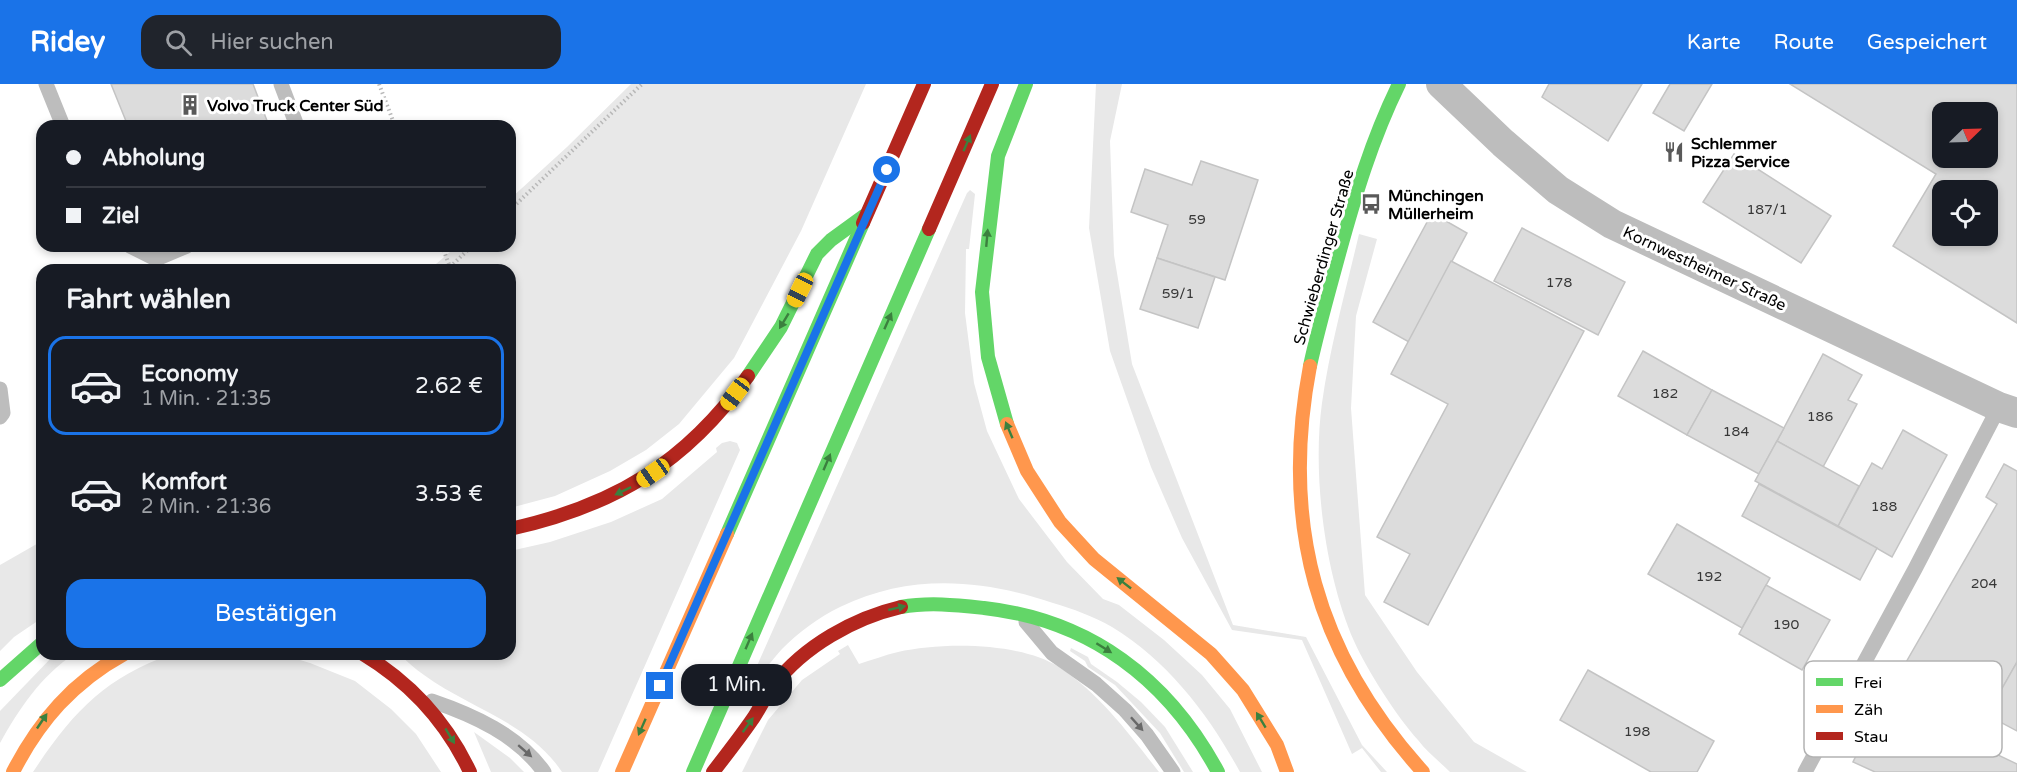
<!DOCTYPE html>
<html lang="de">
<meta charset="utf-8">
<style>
body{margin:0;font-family:"Varela Round",sans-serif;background:#20242c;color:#f1f3f6;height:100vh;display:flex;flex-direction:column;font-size:22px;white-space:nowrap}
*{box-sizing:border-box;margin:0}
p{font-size:20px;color:#9ea1a6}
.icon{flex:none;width:33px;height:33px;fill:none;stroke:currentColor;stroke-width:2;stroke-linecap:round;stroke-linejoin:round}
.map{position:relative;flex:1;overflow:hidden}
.panel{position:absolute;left:36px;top:180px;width:480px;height:396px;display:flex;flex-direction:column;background:#171b24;border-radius:18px;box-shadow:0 3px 9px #0003}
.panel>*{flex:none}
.banner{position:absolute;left:36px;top:36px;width:480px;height:132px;border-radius:18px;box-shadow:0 3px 9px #0003;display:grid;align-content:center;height:132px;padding:0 30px;background:#171b24}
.needle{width:39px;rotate:67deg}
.controls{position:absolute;left:1932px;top:18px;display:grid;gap:12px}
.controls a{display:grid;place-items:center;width:66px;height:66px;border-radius:12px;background:#171b24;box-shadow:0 3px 9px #0003;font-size:30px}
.end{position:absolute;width:27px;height:27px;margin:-14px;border:8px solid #1a73e8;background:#fff;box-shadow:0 0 0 3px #fff}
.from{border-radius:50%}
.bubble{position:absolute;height:42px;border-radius:18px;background:#171b24;box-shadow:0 3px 9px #0003;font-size:20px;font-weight:600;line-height:42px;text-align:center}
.car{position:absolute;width:18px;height:36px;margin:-18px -9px;border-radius:8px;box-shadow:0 0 4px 2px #0007;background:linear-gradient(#f5c518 24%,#345 0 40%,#f5c518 0 76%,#345 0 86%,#f5c518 0)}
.banner b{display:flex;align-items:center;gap:21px;height:57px;font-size:22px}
.banner b+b{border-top:2px solid #363941}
.banner i{width:15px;height:15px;background:#f1f3f6}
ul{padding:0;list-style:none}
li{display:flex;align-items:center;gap:18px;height:99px;margin:0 12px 9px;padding:0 18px;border:3px solid transparent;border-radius:18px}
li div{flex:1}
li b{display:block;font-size:22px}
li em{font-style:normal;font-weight:600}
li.on{border-color:#1a73e8}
li>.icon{width:54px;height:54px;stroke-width:1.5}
h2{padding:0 30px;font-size:27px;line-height:72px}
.primary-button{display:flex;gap:12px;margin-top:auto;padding:12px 30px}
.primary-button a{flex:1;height:69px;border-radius:18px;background:#1a73e8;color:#fff;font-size:24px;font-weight:600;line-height:69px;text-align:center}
header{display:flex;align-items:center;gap:36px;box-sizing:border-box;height:84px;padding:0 30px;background:#1a73e8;color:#fff}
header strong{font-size:28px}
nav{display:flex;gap:33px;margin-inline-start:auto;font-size:21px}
.search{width:420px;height:54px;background:#20242c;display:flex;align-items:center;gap:15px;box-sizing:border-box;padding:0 21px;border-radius:18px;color:#9ea1a6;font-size:22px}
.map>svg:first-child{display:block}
</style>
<header>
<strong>Ridey</strong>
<div class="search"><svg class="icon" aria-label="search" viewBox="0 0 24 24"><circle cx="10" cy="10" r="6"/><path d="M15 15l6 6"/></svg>Hier suchen</div>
<nav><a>Karte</a><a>Route</a><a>Gespeichert</a></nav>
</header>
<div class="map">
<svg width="2017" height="688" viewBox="0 0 2017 688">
<rect width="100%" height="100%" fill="#fff"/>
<g fill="#e8e8e8">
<polygon points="631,0 866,0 801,147 734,274 679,340 646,366 610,387 555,412 510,424 510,186 429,186 457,162 510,162 510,115 567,63"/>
<polygon points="1096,0 1122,0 1110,57 1114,171 1132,280 1233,541 1306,553 1362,661 1387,688 1381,688 1362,664 1352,670 1302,556 1232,546 1182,454 1151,383 1110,267 1089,144"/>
<path d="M970,106L975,110L969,165H966L965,229L974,299L987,347L1019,415L1067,478L1103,515L1119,521L1164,556L1202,591L1230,625L1262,688H1240C1209,631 1168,577 1112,543C1093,532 1073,525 1053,519C982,495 910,489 840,523C819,533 798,549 782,565C772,576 763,589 752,599V593L967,109Z"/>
<path d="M1359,150L1377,155L1356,232L1351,324L1365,511L1417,588L1474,658L1527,688H1450C1440,678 1427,668 1418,656C1397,633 1367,586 1354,557C1325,491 1312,391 1322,319C1330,262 1346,206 1359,150Z"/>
<path d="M730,357L737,359L740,366L598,688H562C530,639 469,624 424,591C415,585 407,577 399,570H510V467L550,458L611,438L662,415L717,368L716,364L722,359Z"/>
<polygon points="42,457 42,534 14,553 0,567 0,481"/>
<path d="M848,561L859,580C872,576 885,571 898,568C942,558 1020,558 1059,583C1100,610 1130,651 1159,688H742L768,636L802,596L840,570L838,567Z"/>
<polygon points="1071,564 1088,573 1091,580 1117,598 1141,618 1165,643 1193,688 1184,688 1160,649 1115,601 1088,583 1085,577 1070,567"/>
<path d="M55,570H74C41,592 19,625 0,659V627Z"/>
<path d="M172,570H195L196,572L208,570H280L310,579L355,597L391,625L416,650L441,688H33C72,629 104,594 172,570Z"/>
<polygon points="474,648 510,674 524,688 491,688"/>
</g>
<g fill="#dcdcdc" stroke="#c4c4c4" stroke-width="1.5" fill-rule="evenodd">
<polygon points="111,0 253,0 269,42 128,42"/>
<polygon points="1549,0 1642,0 1608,57 1542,13"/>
<polygon points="1670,0 1712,0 1684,47 1653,29"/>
<path d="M1790,0H2017V239L1893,162L1936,90ZM1942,28H1988V74H1942ZM1942,106H1988V152H1942Z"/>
<polygon points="1734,70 1831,132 1801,179 1703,118"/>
<polygon points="1201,77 1258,96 1225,196 1157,174 1168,141 1131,128 1145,85 1192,101"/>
<polygon points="1432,129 1467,149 1409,258 1373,238"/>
<polygon points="1522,144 1625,198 1598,251 1494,197"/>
<polygon points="1157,174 1215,193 1198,244 1140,225"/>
<polygon points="1451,177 1584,247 1428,541 1384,518 1410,470 1377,453 1448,320 1391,290"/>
<polygon points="1643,267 1712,306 1687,351 1618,312"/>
<polygon points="1823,270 1862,291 1848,316 1857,320 1823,383 1777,357"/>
<polygon points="1712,306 1784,344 1759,390 1687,351"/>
<polygon points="1903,346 1947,371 1892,473 1838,442 1872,379 1882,385"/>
<polygon points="1777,357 1859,402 1838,442 1755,397"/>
<polygon points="2004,380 2017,387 2017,578 1985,635 1901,587 1997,420 1986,413"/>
<polygon points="1759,400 1877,464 1860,496 1742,432"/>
<polygon points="1677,440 1770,494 1742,544 1648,490"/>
<polygon points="1766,501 1830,536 1802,586 1739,550"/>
<polygon points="2017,578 2017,647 1987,631"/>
<polygon points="1588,586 1714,657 1697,688 1651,688 1560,636"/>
<polygon points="1883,616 2017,680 2017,688 1875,688 1853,678"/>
</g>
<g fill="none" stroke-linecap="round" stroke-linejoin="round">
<g stroke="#b8b8b8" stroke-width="4" stroke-dasharray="1.5 3" stroke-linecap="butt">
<polyline points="379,0 395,42"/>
<polyline points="510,126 642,0"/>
<polyline points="442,162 450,183 472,162"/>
</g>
<g stroke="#bdbdbd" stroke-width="15">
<polyline points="46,0 63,42"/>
<polyline points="281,0 297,42"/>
<polyline points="130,162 156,175 187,162"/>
<polyline points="0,305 3,329 0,333"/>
<polyline points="1026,538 1052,569 1096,600 1125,626 1147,651 1173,688"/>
<path d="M432,617C473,631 518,651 544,688"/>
<polyline points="1805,688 1915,485 1999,323"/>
</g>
<polyline stroke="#bdbdbd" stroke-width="30" points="1441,0 1503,59 1558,106 1612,140 1999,323 2017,329"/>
<g stroke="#63d668" stroke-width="14">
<path d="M1310,282C1318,245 1329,207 1339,170C1355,112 1372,55 1399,0"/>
<polyline points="748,292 781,243 817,170 831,156 864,132"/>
<polyline points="1007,340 988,273 982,208 998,72 1026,0"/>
<polyline points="727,450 863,139"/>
<path d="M901,523C929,518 956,521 984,524C1090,536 1168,595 1218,688"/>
<polyline points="0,596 42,559"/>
<polyline points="693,688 929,145"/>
</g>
<g stroke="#ff974d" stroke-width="14">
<path d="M1310,282C1280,439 1316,570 1423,688"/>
<polyline points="1007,340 1027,387 1060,438 1094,475 1211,570 1243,606 1277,661 1287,688"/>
<path d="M13,688C39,637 73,598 124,570"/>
<polyline points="622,688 727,450"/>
</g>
<g stroke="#b3261e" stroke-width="14">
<polyline points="863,139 924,0"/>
<polyline points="929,145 992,0"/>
<path d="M510,445C614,422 686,379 748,292"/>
<path d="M363,570C411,599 446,637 470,688"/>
<path d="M713,688C727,670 741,652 754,633C761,622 766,611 774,601C804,562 854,534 901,523"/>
</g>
</g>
<defs><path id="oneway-solid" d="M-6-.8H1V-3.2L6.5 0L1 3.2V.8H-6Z" transform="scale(1.5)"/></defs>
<g fill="#3b803e">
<use href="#oneway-solid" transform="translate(967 59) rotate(-67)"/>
<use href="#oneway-solid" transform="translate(987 154) rotate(-85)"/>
<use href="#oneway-solid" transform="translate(784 237) rotate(121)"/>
<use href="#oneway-solid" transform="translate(888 237) rotate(-66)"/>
<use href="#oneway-solid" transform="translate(1009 346) rotate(-113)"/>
<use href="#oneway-solid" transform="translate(827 378) rotate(-67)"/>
<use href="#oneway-solid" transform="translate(623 407) rotate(154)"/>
<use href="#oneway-solid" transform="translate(1124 499) rotate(-142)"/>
<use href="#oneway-solid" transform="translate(897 524) rotate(-13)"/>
<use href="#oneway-solid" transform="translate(749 557) rotate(-67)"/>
<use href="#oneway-solid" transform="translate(1104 564) rotate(32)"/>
<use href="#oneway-solid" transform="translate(1261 636) rotate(-121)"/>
<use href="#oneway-solid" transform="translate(42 637) rotate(-56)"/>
<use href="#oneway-solid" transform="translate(748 641) rotate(-54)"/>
<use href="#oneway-solid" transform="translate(642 643) rotate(114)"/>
<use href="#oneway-solid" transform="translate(450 652) rotate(59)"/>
</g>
<g fill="#686868">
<use href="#oneway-solid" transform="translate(1137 640) rotate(48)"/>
<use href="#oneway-solid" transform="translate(525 667) rotate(41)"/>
</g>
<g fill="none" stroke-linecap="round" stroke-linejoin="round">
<polyline stroke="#1a73e8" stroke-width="8" points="660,602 887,86"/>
</g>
<defs>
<g id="building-bare" transform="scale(1.62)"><path d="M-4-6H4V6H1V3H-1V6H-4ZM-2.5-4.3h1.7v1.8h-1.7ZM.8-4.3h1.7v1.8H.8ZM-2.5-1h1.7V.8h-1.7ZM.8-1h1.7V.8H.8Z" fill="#595959" stroke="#fff" stroke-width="2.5" paint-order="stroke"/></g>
<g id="restaurant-bare" transform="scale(1.62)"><path d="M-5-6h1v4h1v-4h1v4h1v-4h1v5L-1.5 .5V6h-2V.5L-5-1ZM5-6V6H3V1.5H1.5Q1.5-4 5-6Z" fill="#595959" stroke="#fff" stroke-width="2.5" paint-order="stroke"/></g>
<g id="bus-bare" transform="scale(1.62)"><path d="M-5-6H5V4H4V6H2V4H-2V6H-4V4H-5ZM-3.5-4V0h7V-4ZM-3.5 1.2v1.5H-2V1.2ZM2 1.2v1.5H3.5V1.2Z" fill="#595959" stroke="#fff" stroke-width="2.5" paint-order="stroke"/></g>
</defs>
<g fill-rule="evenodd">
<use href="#building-bare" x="190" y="21"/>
<use href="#restaurant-bare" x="1674" y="68"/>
<use href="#bus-bare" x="1371" y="120"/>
</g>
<g text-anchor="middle" stroke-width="6" stroke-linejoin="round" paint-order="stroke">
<g font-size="14" fill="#373737">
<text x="1767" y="130">187/1</text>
<text x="1197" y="140">59</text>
<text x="1559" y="203">178</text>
<text x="1178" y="214">59/1</text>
<text x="1665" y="314">182</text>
<text x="1820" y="337">186</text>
<text x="1736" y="352">184</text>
<text x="1884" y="427">188</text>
<text x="1709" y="497">192</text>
<text x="1984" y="504">204</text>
<text x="1786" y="545">190</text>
<text x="1637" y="652">198</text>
</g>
<g font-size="16" font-weight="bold" fill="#000" stroke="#fff" text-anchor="start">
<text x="207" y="27">Volvo Truck Center Süd</text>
<text x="1691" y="65">Schlemmer<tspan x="1691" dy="18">Pizza Service</tspan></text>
<text x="1388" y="117">Münchingen<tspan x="1388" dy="18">Müllerheim</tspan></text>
</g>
<g font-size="16" fill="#000" stroke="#fff">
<text transform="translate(1323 173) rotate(-74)" y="6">Schwieberdinger Straße</text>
<text transform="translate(1705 184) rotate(25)" y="6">Kornwestheimer Straße</text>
</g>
</g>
<rect x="1804" y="577" width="198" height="96" rx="9" fill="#fff" stroke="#b2b2b2" stroke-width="1.5"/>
<rect x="1816" y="594" width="27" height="8" fill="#63d668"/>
<rect x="1816" y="621" width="27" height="8" fill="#ff974d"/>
<rect x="1816" y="648" width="27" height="8" fill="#b3261e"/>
<g font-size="16" fill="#000">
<text x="1854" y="604">Frei</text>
<text x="1854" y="631">Zäh</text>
<text x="1854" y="658">Stau</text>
</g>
</svg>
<div class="controls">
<a><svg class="needle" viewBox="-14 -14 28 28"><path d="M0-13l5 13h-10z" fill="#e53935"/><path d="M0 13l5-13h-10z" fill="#9ea1a6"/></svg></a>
<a><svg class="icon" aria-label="locate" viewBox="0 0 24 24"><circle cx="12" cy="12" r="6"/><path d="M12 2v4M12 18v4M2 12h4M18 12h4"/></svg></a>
</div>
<i class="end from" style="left:887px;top:86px"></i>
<i class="end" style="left:660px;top:602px"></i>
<div class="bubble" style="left:681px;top:580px;width:111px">1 Min.</div>
<i class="car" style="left:800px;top:206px;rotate:206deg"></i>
<i class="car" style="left:735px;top:310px;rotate:217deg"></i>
<i class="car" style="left:653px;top:389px;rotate:235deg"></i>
<div class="banner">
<b><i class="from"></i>Abholung</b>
<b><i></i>Ziel</b>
</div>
<section class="panel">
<h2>Fahrt wählen</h2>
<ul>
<li class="on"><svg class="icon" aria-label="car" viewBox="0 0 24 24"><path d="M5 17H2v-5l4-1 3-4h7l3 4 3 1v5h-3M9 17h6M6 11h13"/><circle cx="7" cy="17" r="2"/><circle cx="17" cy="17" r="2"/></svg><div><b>Economy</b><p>1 Min. · 21:35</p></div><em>2.62 €</em></li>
<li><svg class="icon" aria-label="car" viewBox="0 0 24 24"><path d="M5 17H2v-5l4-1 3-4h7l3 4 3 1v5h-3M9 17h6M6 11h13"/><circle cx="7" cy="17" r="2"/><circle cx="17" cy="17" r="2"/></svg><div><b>Komfort</b><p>2 Min. · 21:36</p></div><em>3.53 €</em></li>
</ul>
<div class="primary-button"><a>Bestätigen</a></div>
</section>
</div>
